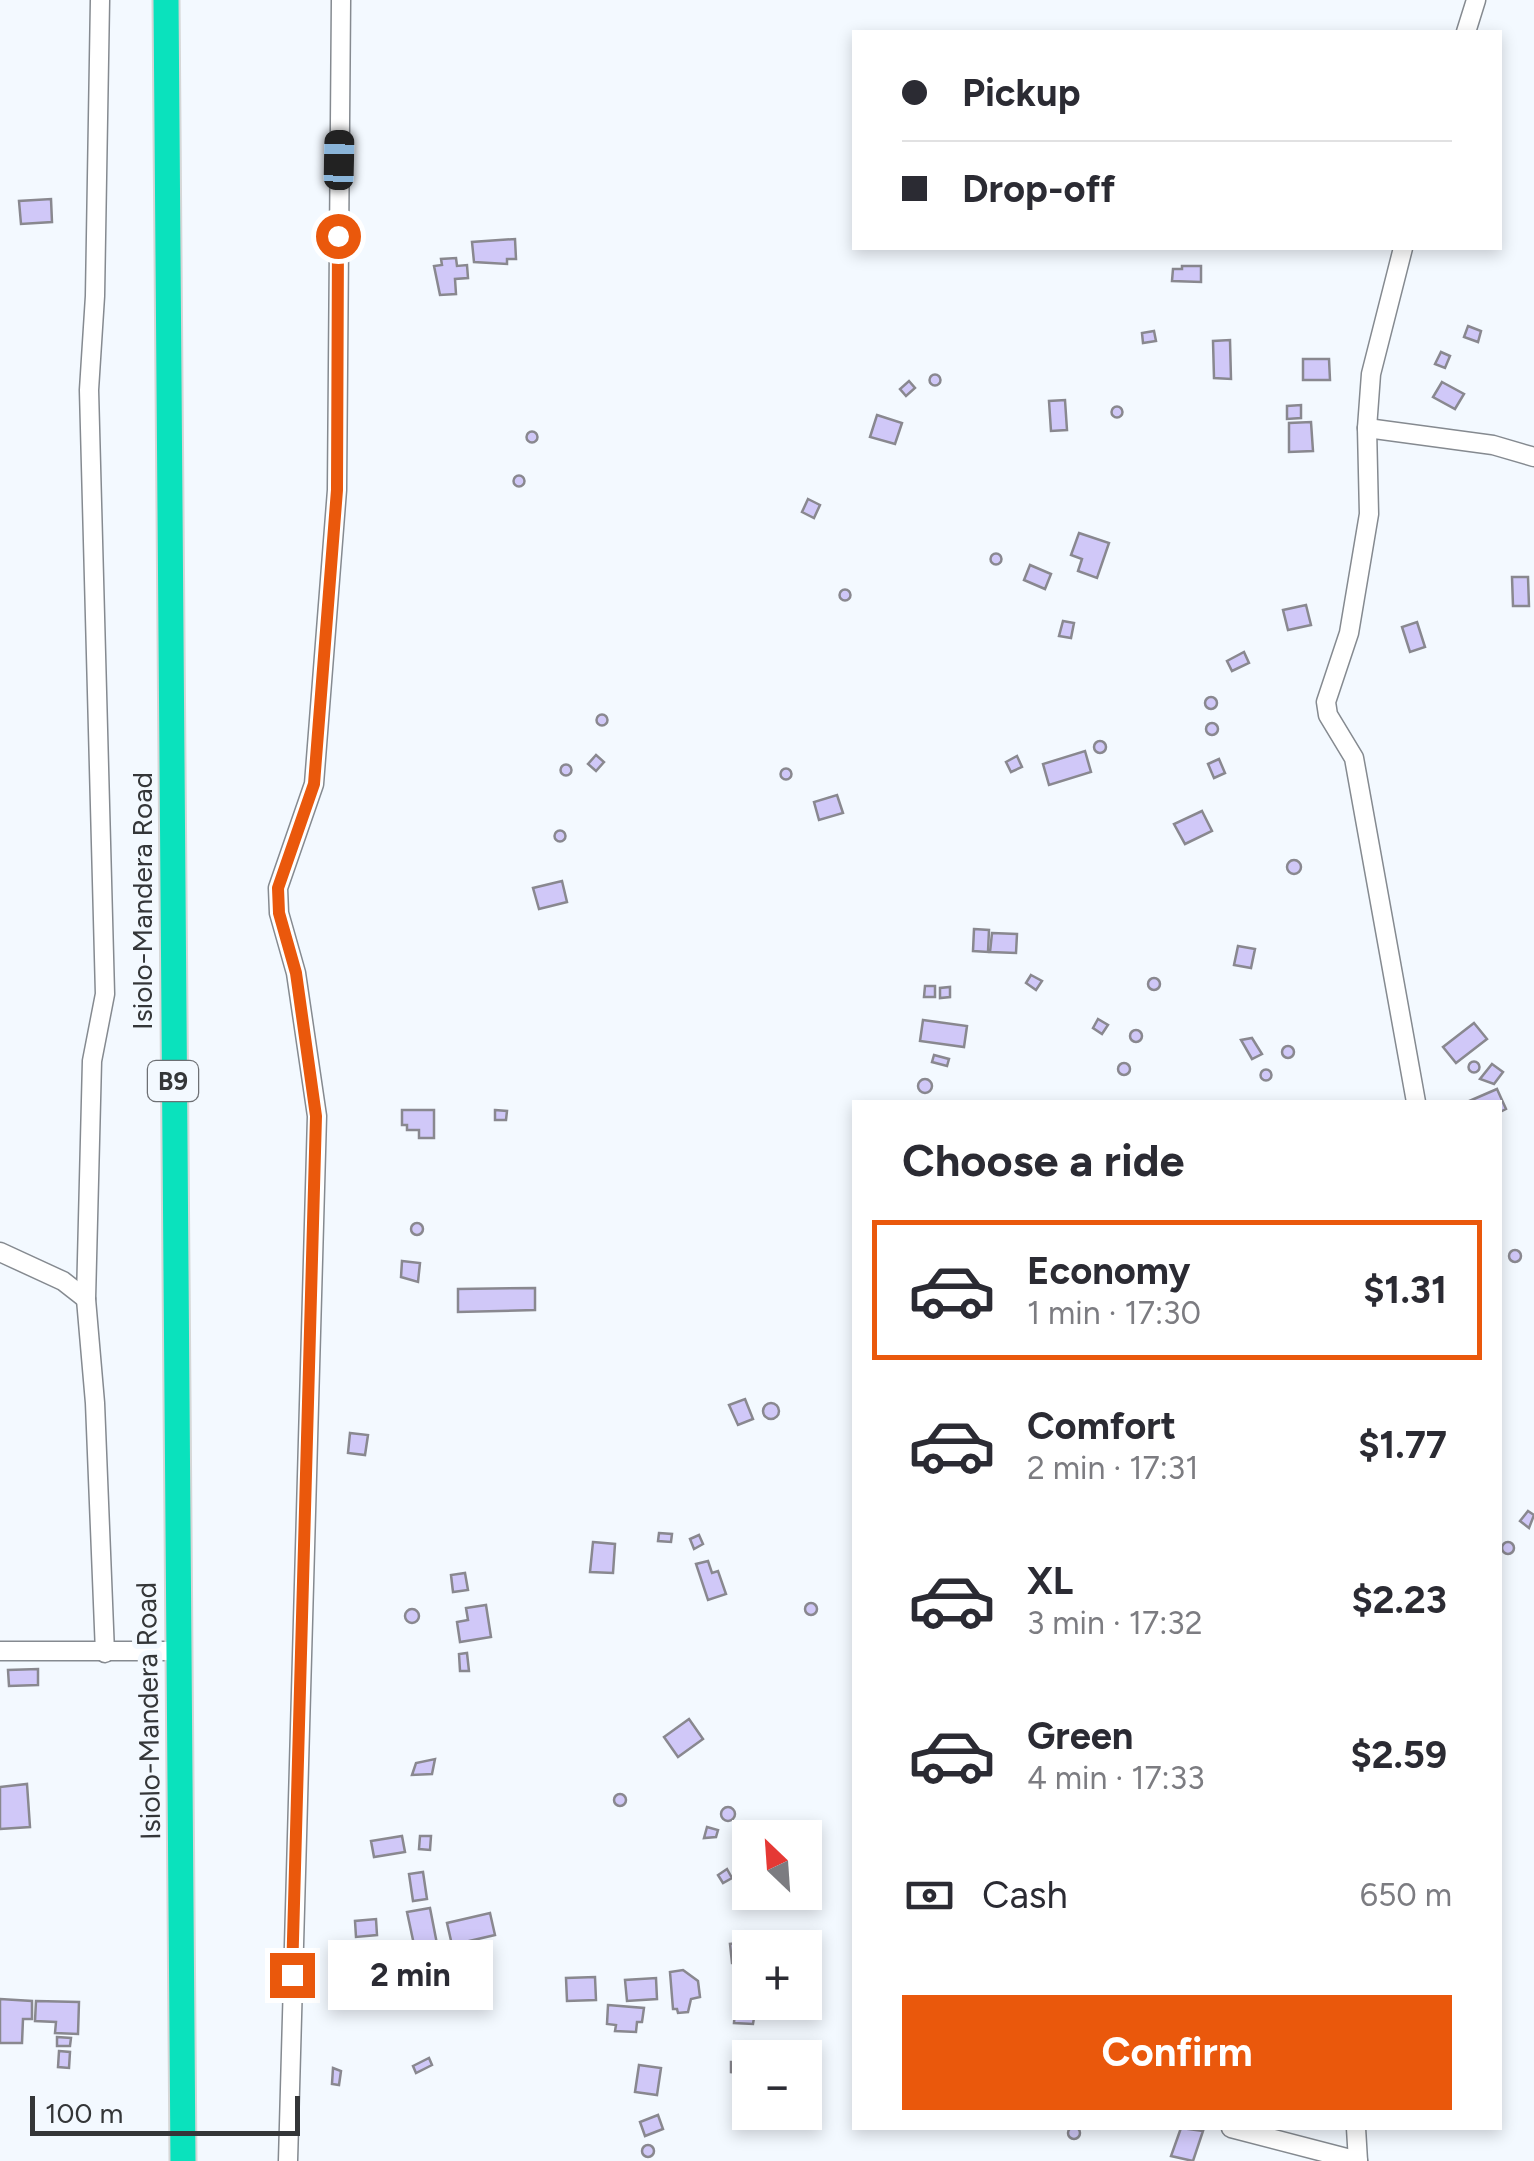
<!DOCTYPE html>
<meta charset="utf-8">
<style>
body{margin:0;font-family:Figtree,sans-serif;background:#f2f2f3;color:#2b2b33;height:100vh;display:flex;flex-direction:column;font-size:38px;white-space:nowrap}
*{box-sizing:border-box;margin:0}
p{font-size:32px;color:#7c7c81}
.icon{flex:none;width:55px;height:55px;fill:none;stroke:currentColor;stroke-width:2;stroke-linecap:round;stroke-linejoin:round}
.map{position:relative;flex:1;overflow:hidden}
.side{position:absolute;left:852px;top:1100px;width:650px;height:1030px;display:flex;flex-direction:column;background:#fff;border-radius:0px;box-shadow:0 5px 15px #0003}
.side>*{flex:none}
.top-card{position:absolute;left:852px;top:30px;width:650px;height:220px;border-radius:0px;box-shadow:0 5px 15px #0003;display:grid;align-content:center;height:220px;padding:0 50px;background:#fff}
.needle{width:65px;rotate:335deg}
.buttons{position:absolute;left:732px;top:1820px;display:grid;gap:20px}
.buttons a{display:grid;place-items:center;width:90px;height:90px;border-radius:0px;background:#fff;box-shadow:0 5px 15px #0003;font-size:50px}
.scale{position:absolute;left:30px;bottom:25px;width:270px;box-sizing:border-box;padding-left:10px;border:5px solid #343638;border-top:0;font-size:28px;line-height:35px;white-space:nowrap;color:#343638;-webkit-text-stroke:8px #f3f9ff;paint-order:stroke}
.end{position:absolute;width:45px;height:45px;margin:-22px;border:12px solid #ea580c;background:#fff;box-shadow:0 0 0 5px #fff}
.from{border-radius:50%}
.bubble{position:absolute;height:70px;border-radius:0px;background:#fff;box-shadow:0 5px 15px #0003;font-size:32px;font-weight:700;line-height:70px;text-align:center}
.car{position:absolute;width:30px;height:60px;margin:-30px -15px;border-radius:12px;box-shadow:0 0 8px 2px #0007;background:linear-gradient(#222 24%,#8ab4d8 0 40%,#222 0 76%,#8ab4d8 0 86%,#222 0)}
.top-card b{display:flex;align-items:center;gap:35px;height:95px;font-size:38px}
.top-card b+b{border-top:2px solid #e1e1e2}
.top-card i{width:25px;height:25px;background:#2b2b33}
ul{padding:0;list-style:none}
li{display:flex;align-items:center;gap:30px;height:140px;margin:0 20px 15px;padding:0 30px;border:5px solid transparent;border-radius:0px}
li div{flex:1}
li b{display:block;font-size:38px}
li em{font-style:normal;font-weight:700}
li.selected{border-color:#ea580c}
li>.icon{width:90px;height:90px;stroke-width:1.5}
h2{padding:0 50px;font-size:45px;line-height:120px}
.pay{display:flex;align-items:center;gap:25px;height:110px;padding:0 50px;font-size:38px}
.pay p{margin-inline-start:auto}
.cta{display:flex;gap:20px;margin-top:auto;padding:20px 50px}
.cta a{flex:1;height:115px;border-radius:0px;background:#ea580c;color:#fff;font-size:40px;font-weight:700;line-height:115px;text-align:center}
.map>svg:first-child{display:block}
</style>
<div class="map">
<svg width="1534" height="2161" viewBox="0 0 1534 2161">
<rect width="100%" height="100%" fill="#f3f9ff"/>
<g fill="#d0c8f8" stroke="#89888f" stroke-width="2.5">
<polygon points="51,199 52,222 21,224 19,201"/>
<polygon points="515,239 516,259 507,259 507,264 474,262 472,242"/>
<polygon points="456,258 457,266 467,265 468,278 455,279 456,294 440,295 434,266 442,265 441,259"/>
<polygon points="1182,266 1201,266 1201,282 1172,281 1173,269 1182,269"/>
<polygon points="1468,326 1481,331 1478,342 1464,337"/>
<polygon points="1154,331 1156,341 1143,343 1142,333"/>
<polygon points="1230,340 1231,379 1214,378 1213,341"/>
<polygon points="1441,352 1450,356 1445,368 1435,364"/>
<polygon points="1303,359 1329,359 1330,380 1303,380"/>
<circle cx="935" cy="380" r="5.5"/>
<polygon points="909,381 915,388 906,396 900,389"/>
<polygon points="1442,382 1464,394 1455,409 1433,397"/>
<polygon points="1065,400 1067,430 1051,431 1049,401"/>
<polygon points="1301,405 1301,418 1287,419 1287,406"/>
<circle cx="1117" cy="412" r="5.5"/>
<polygon points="877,415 902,423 895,444 870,437"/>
<polygon points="1311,422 1313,451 1289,452 1289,423"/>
<circle cx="532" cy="437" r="5.5"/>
<circle cx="519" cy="481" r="5.5"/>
<polygon points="808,499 820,505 814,518 802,512"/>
<polygon points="1079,533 1109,543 1097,578 1078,571 1082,559 1071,555"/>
<circle cx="996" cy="559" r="5.5"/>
<polygon points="1030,565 1051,574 1045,589 1024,580"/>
<polygon points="1512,577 1528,577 1529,606 1513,606"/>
<circle cx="845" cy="595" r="5.5"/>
<polygon points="1306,605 1311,625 1288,630 1283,610"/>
<polygon points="1063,621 1074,623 1071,638 1059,636"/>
<polygon points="1417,622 1425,647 1410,652 1402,627"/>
<polygon points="1244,652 1249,663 1232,671 1227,661"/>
<circle cx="1211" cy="703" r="6"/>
<circle cx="602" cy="720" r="5.5"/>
<circle cx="1212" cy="729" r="6"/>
<circle cx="1100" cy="747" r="6"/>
<polygon points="1085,751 1091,772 1049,785 1043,764"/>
<polygon points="596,755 604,762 596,771 588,764"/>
<polygon points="1017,756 1022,767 1011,772 1006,762"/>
<polygon points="1219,759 1225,773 1214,778 1208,764"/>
<circle cx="566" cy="770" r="5.5"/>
<circle cx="786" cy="774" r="5.5"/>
<polygon points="837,795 843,813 819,820 814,802"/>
<polygon points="1202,811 1212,831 1185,844 1174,824"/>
<circle cx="560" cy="836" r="5.5"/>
<circle cx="1294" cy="867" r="7"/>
<polygon points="562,881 567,902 539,909 533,888"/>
<polygon points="974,929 989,930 988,952 973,951"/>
<polygon points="992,933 1017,934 1016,953 990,952"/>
<polygon points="1238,946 1255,949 1251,968 1234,965"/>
<polygon points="1031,975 1042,981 1036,990 1026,983"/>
<circle cx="1154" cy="984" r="6"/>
<polygon points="925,986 935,986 935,997 924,997"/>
<polygon points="950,987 950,997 940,998 940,988"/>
<polygon points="1098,1019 1108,1025 1102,1034 1093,1028"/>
<polygon points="923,1020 967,1026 964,1047 920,1041"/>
<polygon points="1474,1023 1487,1039 1456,1063 1443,1047"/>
<circle cx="1136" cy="1036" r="6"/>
<polygon points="1252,1038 1262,1054 1252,1059 1241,1040"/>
<circle cx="1288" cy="1052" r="6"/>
<polygon points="934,1055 949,1059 947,1066 932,1062"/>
<circle cx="1474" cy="1067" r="5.5"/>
<circle cx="1124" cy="1069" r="6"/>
<polygon points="1492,1064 1503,1072 1494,1084 1480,1079"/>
<circle cx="1266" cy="1075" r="5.5"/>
<circle cx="925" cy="1086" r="7"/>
<polygon points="1497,1089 1506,1109 1500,1112 1500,1102 1467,1102"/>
<polygon points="402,1110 434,1110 434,1138 419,1138 419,1130 407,1130 407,1125 402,1125"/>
<polygon points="495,1110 507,1111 506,1120 495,1120"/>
<circle cx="417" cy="1229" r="6"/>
<circle cx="1515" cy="1256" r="6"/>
<polygon points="402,1261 420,1263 418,1282 401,1277"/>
<polygon points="535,1288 535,1310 458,1312 458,1289"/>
<polygon points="745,1399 753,1419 738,1425 729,1405"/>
<circle cx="771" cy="1411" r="8"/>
<polygon points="350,1433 368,1435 365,1455 348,1453"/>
<polygon points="1528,1511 1534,1515 1529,1528 1520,1521"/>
<polygon points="659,1533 672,1534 671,1542 658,1541"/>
<polygon points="699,1535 703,1544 694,1549 690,1539"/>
<circle cx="1508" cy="1548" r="6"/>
<polygon points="593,1542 615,1544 613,1573 590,1572"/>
<polygon points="708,1561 712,1573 718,1571 726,1594 708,1600 696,1564"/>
<polygon points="465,1573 468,1590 453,1592 451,1575"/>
<circle cx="811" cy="1609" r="6"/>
<polygon points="486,1605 491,1637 460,1642 457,1622 468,1620 466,1608"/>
<circle cx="412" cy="1616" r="7"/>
<polygon points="467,1653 469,1671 460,1671 459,1654"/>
<polygon points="38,1669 38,1685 9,1686 8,1670"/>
<polygon points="689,1719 703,1739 678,1757 664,1737"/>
<polygon points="435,1759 432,1774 412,1775 416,1763"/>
<polygon points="27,1784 30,1827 0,1829 0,1787"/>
<circle cx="620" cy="1800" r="6"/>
<circle cx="728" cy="1814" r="7"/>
<polygon points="707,1827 718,1830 716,1837 704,1838"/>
<polygon points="402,1836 405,1852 374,1857 371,1841"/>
<polygon points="420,1836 431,1836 430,1850 419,1849"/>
<polygon points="727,1869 732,1878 723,1883 718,1875"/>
<polygon points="423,1872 427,1899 413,1901 409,1874"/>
<polygon points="430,1908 438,1949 416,1954 407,1912"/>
<polygon points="490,1913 495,1935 452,1945 447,1923"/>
<polygon points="376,1919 377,1935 356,1937 355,1921"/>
<polygon points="752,1942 750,1962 732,1963 730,1944"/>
<polygon points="349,1963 350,1974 338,1975 337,1964"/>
<polygon points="683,1970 698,1981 700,1997 691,1999 688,2012 678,2013 677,2009 673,2009 670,1972"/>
<polygon points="595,1977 596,2000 567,2001 566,1978"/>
<polygon points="656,1978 657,1999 627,2001 625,1980"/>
<polygon points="0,1999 32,2001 32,2019 23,2019 22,2043 0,2043"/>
<polygon points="36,2001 79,2002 78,2034 55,2033 56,2022 35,2021"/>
<polygon points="608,2005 644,2008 642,2022 637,2022 636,2032 615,2031 616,2025 607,2024"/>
<polygon points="735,2011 755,2012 753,2024 734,2023"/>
<polygon points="57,2037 71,2038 70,2046 57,2046"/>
<polygon points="59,2051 70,2052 69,2068 58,2067"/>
<polygon points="429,2058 432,2065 416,2073 413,2066"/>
<polygon points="731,2062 750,2063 750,2074 731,2072"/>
<polygon points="639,2065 661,2068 657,2095 635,2092"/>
<polygon points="333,2068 341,2071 339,2085 332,2084"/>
<polygon points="658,2115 663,2129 645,2136 640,2122"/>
<circle cx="1074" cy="2133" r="6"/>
<polygon points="1181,2128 1203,2131 1193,2161 1171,2156"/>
<circle cx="648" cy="2151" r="6"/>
</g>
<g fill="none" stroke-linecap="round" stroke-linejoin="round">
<g stroke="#858a90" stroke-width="21">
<g id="minor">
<polyline points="100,0 95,296 89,390 105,994 92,1061 86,1299 95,1403 105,1653"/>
<polyline points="1466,32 1476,0"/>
<polyline points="1403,248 1371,374 1367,428 1369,514 1349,633 1326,702 1328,715 1354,758 1416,1102"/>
<polyline points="1367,428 1493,445 1534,457"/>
<polyline points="0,1252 63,1281 86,1299"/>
<polyline points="0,1651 177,1651"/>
<polyline points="1231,2128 1358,2161"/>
<polyline points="1356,2128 1358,2161"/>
<polyline points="288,2161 317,1116 296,973 279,913 278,888 314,784 337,490 341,0"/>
</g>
</g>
<g stroke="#d6d7d7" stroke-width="29">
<polyline id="highway" points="166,0 183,2161"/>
</g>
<use href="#minor" stroke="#fff" stroke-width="18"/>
<use href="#highway" stroke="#0ae2bd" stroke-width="25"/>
</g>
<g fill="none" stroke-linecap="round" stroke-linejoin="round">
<polyline stroke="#ea580c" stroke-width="12" points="292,1975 316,1116 296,973 279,913 278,888 314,784 337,490 338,236"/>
</g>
<g text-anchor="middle" stroke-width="10" stroke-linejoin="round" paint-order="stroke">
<rect fill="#f3f9ff" stroke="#6d7074" stroke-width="2.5" x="148" y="1061" width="50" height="40" rx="8"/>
<g font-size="25" font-weight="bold" fill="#343638">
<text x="173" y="1090">B9</text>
</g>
<g font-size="28" fill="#343638" stroke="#f3f9ff">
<text transform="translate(142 901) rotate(-90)" y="10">Isiolo-Mandera Road</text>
<text transform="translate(148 1711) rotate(-91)" y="10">Isiolo-Mandera Road</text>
</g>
</g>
</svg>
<div class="buttons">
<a><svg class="needle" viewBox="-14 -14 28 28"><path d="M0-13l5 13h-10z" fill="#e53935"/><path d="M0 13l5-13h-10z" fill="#7c7c81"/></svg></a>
<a>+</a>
<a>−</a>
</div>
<div class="scale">100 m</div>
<i class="end from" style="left:338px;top:236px"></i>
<i class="end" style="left:292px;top:1975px"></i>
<div class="bubble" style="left:328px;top:1940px;width:165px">2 min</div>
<i class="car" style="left:339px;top:160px;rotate:1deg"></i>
<div class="top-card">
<b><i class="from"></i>Pickup</b>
<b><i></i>Drop-off</b>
</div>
<section class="side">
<h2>Choose a ride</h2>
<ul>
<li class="selected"><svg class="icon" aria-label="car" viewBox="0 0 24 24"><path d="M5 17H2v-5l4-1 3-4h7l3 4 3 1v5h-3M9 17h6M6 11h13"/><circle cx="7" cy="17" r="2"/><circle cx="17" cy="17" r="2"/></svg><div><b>Economy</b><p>1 min · 17:30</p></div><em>$1.31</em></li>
<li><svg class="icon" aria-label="car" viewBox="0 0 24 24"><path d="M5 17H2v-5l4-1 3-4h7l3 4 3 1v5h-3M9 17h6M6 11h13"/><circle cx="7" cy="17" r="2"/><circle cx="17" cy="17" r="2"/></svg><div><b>Comfort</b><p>2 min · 17:31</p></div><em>$1.77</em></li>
<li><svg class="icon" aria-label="car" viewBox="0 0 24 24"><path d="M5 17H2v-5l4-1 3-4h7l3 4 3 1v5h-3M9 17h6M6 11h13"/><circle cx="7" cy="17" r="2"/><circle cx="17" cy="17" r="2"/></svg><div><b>XL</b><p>3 min · 17:32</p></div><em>$2.23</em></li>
<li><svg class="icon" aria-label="car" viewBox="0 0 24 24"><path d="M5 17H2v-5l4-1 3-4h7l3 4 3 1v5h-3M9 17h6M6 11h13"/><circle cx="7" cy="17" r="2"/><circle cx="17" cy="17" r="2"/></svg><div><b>Green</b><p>4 min · 17:33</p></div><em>$2.59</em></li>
</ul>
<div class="pay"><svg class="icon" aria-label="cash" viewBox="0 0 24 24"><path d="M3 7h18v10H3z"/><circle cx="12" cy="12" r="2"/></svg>Cash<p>650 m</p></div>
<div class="cta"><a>Confirm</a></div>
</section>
</div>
